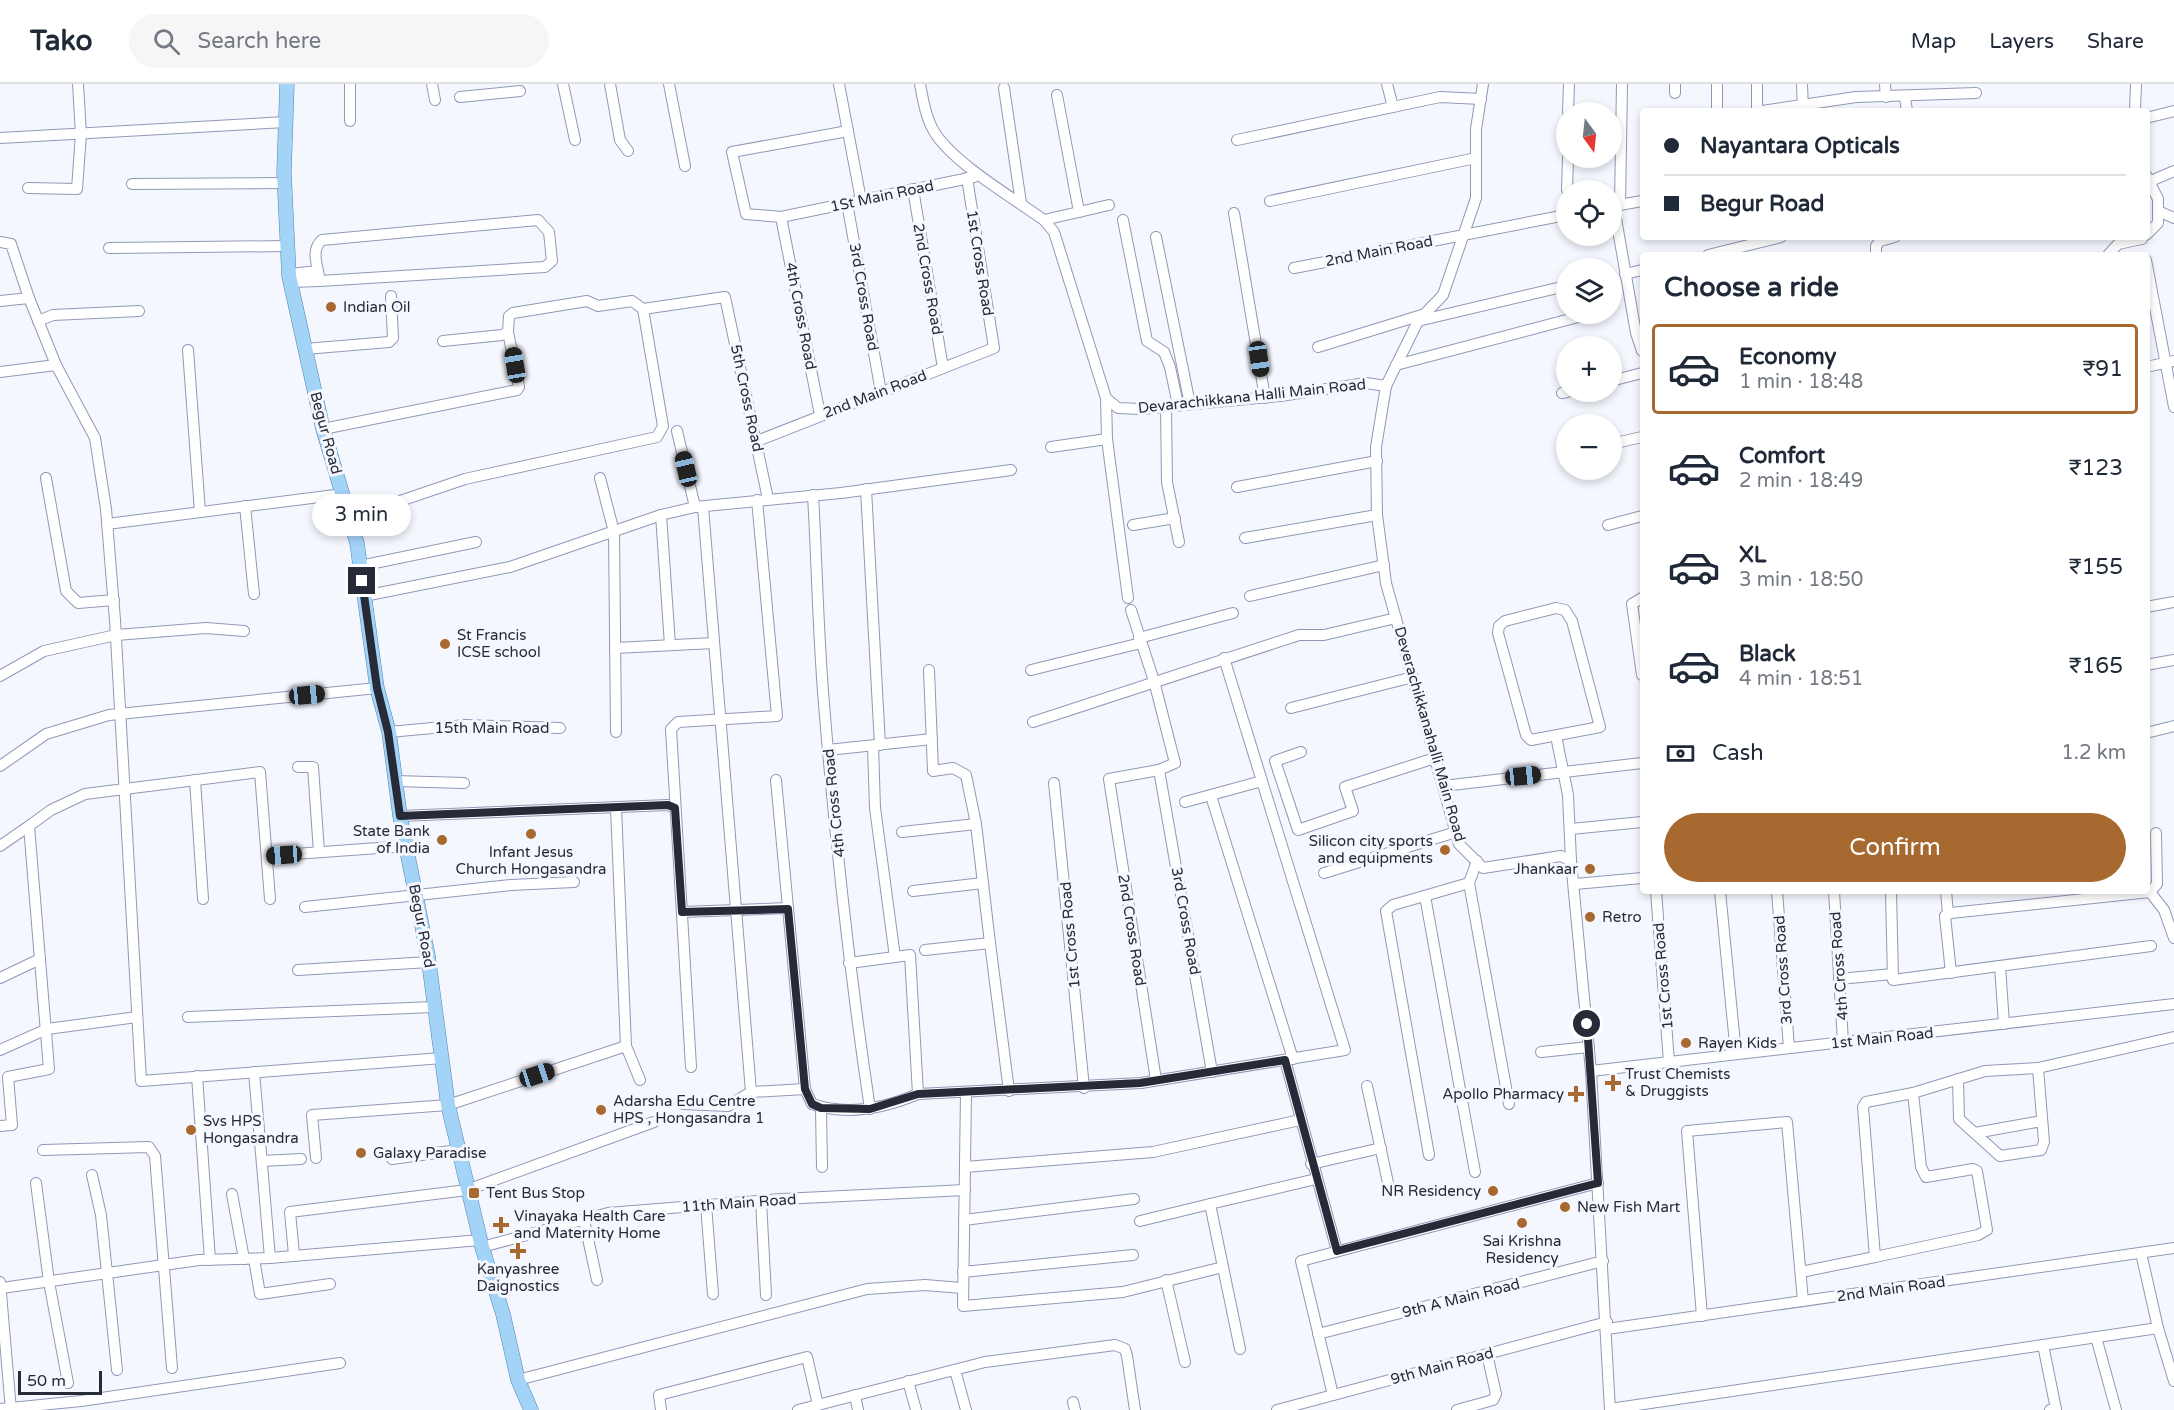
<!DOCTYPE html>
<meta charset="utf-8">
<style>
body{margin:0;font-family:"Varela Round",sans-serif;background:#f6f6f7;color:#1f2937;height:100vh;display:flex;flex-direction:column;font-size:22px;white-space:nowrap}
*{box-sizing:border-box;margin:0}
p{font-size:20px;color:#747a83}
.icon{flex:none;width:33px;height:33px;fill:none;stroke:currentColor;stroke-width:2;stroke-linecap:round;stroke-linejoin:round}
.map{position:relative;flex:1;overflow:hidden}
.details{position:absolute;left:1640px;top:168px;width:510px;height:642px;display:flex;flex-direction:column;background:#fff;border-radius:6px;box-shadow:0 3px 9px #0003}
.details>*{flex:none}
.guide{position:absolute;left:1640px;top:24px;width:510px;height:132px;border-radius:6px;box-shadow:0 3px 9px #0003;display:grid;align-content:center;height:132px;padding:0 24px;background:#fff}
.needle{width:39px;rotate:165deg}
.controls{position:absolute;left:1556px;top:18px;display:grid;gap:12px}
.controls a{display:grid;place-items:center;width:66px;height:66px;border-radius:50%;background:#fff;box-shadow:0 3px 9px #0003;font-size:30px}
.scale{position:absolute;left:18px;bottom:15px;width:84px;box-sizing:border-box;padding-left:6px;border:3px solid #272a37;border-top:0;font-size:16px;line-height:21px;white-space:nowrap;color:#272a37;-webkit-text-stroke:4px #f5f7fe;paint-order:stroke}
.end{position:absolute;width:27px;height:27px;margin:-14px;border:8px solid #272a37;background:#fff;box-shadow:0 0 0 3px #fff}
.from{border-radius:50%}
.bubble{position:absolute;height:42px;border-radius:21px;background:#fff;box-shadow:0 3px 9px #0003;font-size:20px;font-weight:600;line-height:42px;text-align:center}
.car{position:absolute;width:18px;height:36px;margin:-18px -9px;border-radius:8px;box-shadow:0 0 4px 2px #0007;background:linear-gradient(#222 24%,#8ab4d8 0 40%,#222 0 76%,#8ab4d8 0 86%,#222 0)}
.guide b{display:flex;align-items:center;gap:21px;height:57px;font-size:22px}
.guide b+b{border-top:2px solid #e0e1e3}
.guide i{width:15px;height:15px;background:#1f2937}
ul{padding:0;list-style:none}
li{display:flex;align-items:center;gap:18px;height:90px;margin:0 12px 9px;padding:0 12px;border:3px solid transparent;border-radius:6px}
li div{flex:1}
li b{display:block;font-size:22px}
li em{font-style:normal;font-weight:600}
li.active{border-color:#a7692f}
li>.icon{width:54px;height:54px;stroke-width:1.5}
h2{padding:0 24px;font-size:27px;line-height:72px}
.pay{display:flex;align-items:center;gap:15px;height:66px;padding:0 24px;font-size:22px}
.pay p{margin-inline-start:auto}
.cta{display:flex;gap:12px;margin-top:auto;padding:12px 24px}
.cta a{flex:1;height:69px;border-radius:36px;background:#a7692f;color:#fff;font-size:24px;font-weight:600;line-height:69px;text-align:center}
header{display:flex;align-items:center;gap:36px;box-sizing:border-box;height:84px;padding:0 30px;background:#fff;border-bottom:2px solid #e0e1e3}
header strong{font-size:28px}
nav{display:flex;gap:33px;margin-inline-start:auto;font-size:21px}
.search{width:420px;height:54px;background:#f6f6f7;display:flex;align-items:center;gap:15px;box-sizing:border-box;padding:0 21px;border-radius:33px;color:#747a83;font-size:22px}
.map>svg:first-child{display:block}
</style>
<header>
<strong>Tako</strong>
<div class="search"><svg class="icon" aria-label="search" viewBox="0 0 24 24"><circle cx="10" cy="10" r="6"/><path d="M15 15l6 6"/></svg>Search here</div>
<nav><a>Map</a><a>Layers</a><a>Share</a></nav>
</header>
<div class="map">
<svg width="2174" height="1326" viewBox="0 0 2174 1326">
<rect width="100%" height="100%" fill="#f5f7fe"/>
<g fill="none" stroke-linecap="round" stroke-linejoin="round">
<g stroke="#9098b8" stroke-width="12">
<g id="minor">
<polyline points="432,0 435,16"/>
<polyline points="563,0 575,56"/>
<polyline points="610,0 620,56 628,67"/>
<polyline points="669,0 685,82"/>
<polyline points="839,0 861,116"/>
<path d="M920,0C923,16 926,35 935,49C955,80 1013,114 1044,136L1054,148L1106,314L1118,324L1141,325L1280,312L1366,299L1386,302"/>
<polyline points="1387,0 1393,23"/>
<polyline points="1483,0 1476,45 1476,114 1443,211 1418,237 1386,302 1376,363 1377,431 1386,499 1459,760 1483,784 1561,772 1571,777 1591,987 1610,1326"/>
<polyline points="1717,0 1717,27"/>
<polyline points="1757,0 1757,27"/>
<polyline points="1802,0 1803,27"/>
<polyline points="1885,0 1886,13"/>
<polyline points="1004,4 1021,119"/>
<polyline points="1675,9 1675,0"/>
<polyline points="1057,11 1079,128"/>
<polyline points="460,13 520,7"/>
<polyline points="1905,13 1907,27"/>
<polyline points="1762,27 1856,13 1976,9"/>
<polyline points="2135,27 2136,0"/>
<polyline points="1568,28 1569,0"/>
<polyline points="2146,34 2174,27"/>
<polyline points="350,37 350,0"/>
<polyline points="848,47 732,68 746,130 781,133 974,93"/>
<polyline points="0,54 286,38"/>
<polyline points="1237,56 1440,13 1481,15"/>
<polyline points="2146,91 2158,115 2158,139 2146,151"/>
<polyline points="2146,99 2174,87"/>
<polyline points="132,100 285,99"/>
<polyline points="28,104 77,105 81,50 78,0"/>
<polyline points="913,105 943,284"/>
<polyline points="1567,106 1568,74"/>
<polyline points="1270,117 1476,74"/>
<polyline points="847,119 881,308"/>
<polyline points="1620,121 1622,0"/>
<polyline points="1614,122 1642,117"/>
<polyline points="1614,123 1636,249 1642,267"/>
<polyline points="2158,127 2174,134"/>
<polyline points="1234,129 1265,314"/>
<polyline points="781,133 820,331"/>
<polyline points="1044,136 1109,121"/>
<polyline points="1123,136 1147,257 1164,268 1170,283 1178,321"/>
<polyline points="1156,153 1190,320"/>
<polyline points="0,158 11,160 29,214 56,281 95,354 106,425 115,536 141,997 442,974"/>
<polyline points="109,164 288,162"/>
<polyline points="1708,171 1781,153"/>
<polyline points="1876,171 1876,162 1880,157 1895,153"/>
<polyline points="2108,171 2118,160 2142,155"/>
<polyline points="2146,176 2174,323"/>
<polyline points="1294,184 1566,131"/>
<polyline points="289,190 318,187"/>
<polyline points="1625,190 1642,186"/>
<path d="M290,198L320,197L545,183L552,177L549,148L538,136L322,156C310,166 318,183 320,197"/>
<polyline points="0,217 29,214"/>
<polyline points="38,237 53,231 139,227"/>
<polyline points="1418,237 1566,202"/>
<polyline points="443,257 502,251 508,248 509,232 513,229 587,217 598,222 632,217 643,225 725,213 768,415"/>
<polyline points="1318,263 1425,230"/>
<polyline points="305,265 389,258 393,254 391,212"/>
<polyline points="188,266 200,428"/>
<polyline points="1396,281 1582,232"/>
<polyline points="2146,283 2174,277"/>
<polyline points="0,288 56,281"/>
<polyline points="1611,297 1642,289"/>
<polyline points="1562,309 1567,308"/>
<polyline points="1106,314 1107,355 1128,514"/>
<polyline points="1166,323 1167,398 1179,458"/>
<polyline points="323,345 517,306 519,303 508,248"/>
<polyline points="677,347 695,423"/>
<polyline points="757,357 994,264 967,94"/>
<polyline points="1611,360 1642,353"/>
<polyline points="1051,363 1107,355"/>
<polyline points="46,394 66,507 78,519 114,516"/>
<polyline points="600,394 614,448 616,648"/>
<polyline points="1237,403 1377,377"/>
<polyline points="866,405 880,661"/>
<path d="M813,411C817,480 818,550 824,620C835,755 850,891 870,1025"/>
<polyline points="245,422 254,510"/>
<polyline points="703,423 751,1008"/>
<polyline points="661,431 670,561"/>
<polyline points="350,434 465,395 657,353 663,342 643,225"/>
<polyline points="107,440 343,410"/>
<polyline points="1133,441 1175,434"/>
<polyline points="1608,441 1642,432"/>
<polyline points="1245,454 1377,431"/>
<polyline points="360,482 476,458"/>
<polyline points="364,512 510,483 661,431 695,423 841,409 1011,386"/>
<polyline points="1250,512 1384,481"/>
<polyline points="1642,514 1632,520 1642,591"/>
<polyline points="2146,523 2174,518"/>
<polygon points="1556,524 1565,526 1572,537 1600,643 1531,656 1526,651 1498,549 1499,542 1505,537"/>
<polyline points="1131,526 1154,597 1175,679 1159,686 1109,695 1156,996"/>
<polyline points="1139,554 1233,529"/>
<polyline points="615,564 714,559"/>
<polyline points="2146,581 2174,576"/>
<polyline points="1031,586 1141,559"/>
<polyline points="0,592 44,567 116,551 206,544 244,547"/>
<polyline points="1291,624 1413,593"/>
<polyline points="1033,638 1299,551 1324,551 1396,534"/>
<polyline points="389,648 465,641 560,644"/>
<polyline points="2146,649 2174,642"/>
<polyline points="1556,652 1568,711 1571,777"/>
<polyline points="873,662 875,724 895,873"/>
<polyline points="828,666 932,655"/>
<polyline points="1301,668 1275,677 1298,746 1353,727 1345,703 1435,674"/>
<polyline points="0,682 46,650 109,631 377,604"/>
<polyline points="298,683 313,683 319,768"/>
<polyline points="1159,686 1212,988"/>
<polyline points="195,696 203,815"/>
<path d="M776,696L805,1005L812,1020C847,1032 885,1024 918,1010L1141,999L1345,966L1224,574"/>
<polyline points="395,697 464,699"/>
<polyline points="1054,699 1084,1004"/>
<polyline points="1443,702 1642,679"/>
<polyline points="1211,712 1293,975"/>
<polyline points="1185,718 1262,697"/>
<polyline points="616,724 626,962 640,996"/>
<polyline points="400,732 668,721 675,724"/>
<polyline points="1571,745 1642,738"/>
<polyline points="902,748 976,740"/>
<polyline points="0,762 29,742"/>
<polyline points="267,772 406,762"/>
<polyline points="1477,777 1469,799 1509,1020"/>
<polyline points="1324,789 1456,748"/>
<polyline points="1575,800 1642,794"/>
<polyline points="913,807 983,799"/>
<polyline points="1656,807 1669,978"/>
<polyline points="1720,807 1736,970"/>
<polyline points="1777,807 1789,964"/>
<polyline points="1834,807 1843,958"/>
<polyline points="1891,807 1893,896 2151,862"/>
<polyline points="1946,807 1948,830"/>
<polyline points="2150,808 2164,826 2174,854"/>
<polyline points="1425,812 1475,1088"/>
<polyline points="305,823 511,801 574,798"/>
<polyline points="682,828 788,824"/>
<polyline points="990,859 1009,1007"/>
<polyline points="925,866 990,859 976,740 966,691 953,684 933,687 929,586"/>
<polyline points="849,879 910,871 918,1010"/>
<polyline points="2000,882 2004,940"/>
<polyline points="298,886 429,878"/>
<polyline points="1951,889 1945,832 1951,829 2150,808 2157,800 2156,749"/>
<polyline points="0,894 40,875"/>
<polyline points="1839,895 1893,890"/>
<polyline points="188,933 434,923"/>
<polyline points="0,966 47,945 137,933"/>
<polyline points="1541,968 1589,963"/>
<polyline points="1285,976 1337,1167"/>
<polyline points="691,983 671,645 678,638 777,632 757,416"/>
<polyline points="1591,987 2174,920"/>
<polyline points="254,988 270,1174"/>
<polyline points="197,992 210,1176"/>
<polyline points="1958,995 1959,1035 2000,1072 2041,1066 2044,1058 2038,984"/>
<polyline points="1367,1002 1390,1108"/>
<polyline points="966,1009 963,1222 1123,1208 1223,1183 1210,1120 1316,1095"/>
<polyline points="1913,1009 1921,1083 1926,1093 1973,1085 1977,1087 1987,1146 1978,1151 1875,1173 1863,1023 1866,1018 1913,1009 1985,987 2038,984 2174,953"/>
<polyline points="683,1020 728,1022 751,1008 805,1005"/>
<polyline points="821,1024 822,1083"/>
<polyline points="0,1042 12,1041 8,993 49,985 29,742 51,726 85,710 260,688 270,815"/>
<polyline points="1975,1049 2042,1037"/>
<polyline points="43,1066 149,1063 155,1072 172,1284"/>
<polyline points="1429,1071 1386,827 1393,821 1469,799"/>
<polyline points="316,1074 312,1031 448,1021 626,962"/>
<polyline points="392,1075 458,1066"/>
<polyline points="262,1077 301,1075"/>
<polyline points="1311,1080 1381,1064"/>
<polyline points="965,1083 1153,1068 1300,1036"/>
<polyline points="92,1091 101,1131 117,1286"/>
<polyline points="36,1099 49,1198 68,1299"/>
<polyline points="232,1110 244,1175"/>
<polyline points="761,1117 766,1211"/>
<polyline points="706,1121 713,1210"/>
<polyline points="584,1136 597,1196"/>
<polyline points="964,1136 1134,1115"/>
<polyline points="1140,1137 1210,1120"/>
<polyline points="482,1163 608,1129 782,1115 965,1106"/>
<polyline points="2141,1169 2158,1244 2174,1297"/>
<polyline points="294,1171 290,1128 467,1106 654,1038"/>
<polyline points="254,1175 260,1210 330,1200"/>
<polyline points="1223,1183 1240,1265"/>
<polyline points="963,1188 1133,1171"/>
<polyline points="1801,1188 1875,1173"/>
<polyline points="1166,1196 1185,1278"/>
<polyline points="0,1198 11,1326"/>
<polyline points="2,1204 199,1176 270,1174 480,1156"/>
<polyline points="1702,1232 1687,1047 1787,1038 1803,1217"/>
<polyline points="1607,1245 2174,1164"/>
<polyline points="1318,1250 1603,1177"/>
<polyline points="2096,1253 2116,1326"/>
<polyline points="2043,1261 2056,1325 2050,1326"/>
<polyline points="955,1286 966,1326"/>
<polyline points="518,1296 867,1205 925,1201 962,1204"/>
<polyline points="908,1297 916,1326"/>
<polyline points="855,1311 858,1326"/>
<polyline points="1333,1311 1301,1177 1598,1099"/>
<polyline points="1073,1318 1075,1326"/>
<polyline points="0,1325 81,1317 340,1279"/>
<polyline points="1610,1325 2158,1244"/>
<polyline points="661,1326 659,1311 807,1273 818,1321"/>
<polyline points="798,1326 985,1278 1115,1261 1125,1265 1127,1272 1135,1326"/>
<polyline points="1277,1326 1607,1238"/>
<polyline points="1457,1326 1493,1316 1496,1310 1487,1270"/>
</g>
</g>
<g stroke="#5185b2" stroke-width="15">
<polyline id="major" points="287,0 284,89 289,192 323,345 357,459 377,604 389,648 400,732 428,872 448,1021 482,1163 503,1230 518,1296 531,1326"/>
</g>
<use href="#minor" stroke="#fff" stroke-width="10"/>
<use href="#major" stroke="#a4d3f8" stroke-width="14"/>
</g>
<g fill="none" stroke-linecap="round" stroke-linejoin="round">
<polyline stroke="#272a37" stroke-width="8" points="362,497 377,604 388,648 400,732 668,721 675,724 682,828 788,825 805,1005 812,1020 821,1024 870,1025 918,1010 1140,999 1285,976 1337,1167 1598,1099 1587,940"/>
</g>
<g fill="#a7692f" stroke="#f5f7fe" stroke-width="2">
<circle cx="331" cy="223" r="6"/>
<circle cx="445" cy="560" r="6"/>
<circle cx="531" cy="750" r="6"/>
<circle cx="442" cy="756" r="6"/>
<circle cx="1445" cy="766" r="6"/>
<circle cx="1590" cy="785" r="6"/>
<circle cx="1590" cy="833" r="6"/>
<circle cx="1686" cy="959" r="6"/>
<path d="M1610 990h6v6h6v6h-6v6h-6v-6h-6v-6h6z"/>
<path d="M1573 1001h6v6h6v6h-6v6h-6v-6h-6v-6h6z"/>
<circle cx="601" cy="1026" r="6"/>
<circle cx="191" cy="1046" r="6"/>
<circle cx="361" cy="1069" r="6"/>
<circle cx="1493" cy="1107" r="6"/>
<rect x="468" y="1103" width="12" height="12" rx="3"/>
<circle cx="1565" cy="1123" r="6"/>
<circle cx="1522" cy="1139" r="6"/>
<path d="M498 1132h6v6h6v6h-6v6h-6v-6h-6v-6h6z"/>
<path d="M515 1158h6v6h6v6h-6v6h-6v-6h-6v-6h6z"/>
</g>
<g text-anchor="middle" stroke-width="6" stroke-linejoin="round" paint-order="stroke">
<g font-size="15" fill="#272a37" stroke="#f5f7fe">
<text transform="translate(882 112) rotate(-12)" y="5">1St Main Road</text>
<text transform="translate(1379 167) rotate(-11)" y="5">2nd Main Road</text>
<text transform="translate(980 179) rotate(81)" y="5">1st Cross Road</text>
<text transform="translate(928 195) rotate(80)" y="5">2nd Cross Road</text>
<text transform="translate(864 213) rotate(80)" y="5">3rd Cross Road</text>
<text transform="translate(801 232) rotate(79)" y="5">4th Cross Road</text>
<text transform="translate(875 310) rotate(-21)" y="5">2nd Main Road</text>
<text transform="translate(1252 312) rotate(-6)" y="5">Devarachikkana Halli Main Road</text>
<text transform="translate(747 314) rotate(78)" y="5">5th Cross Road</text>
<text transform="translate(326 349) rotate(75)" y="5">Begur Road</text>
<text x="492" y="649">15th Main Road</text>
<text transform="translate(1430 650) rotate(74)" y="5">Deverachikkanahalli Main Road</text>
<text transform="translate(834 719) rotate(-96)" y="5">4th Cross Road</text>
<text transform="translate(1186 837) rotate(80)" y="5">3rd Cross Road</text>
<text transform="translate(422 842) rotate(79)" y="5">Begur Road</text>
<text transform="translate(1132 846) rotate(81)" y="5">2nd Cross Road</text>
<text transform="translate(1070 851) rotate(-95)" y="5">1st Cross Road</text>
<text transform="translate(1839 882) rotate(-94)" y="5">4th Cross Road</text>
<text transform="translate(1783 886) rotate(-94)" y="5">3rd Cross Road</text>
<text transform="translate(1663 892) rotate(-95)" y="5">1st Cross Road</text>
<text transform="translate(1882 954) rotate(-6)" y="5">1st Main Road</text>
<text transform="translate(739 1119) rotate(-4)" y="5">11th Main Road</text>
<text transform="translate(1891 1205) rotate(-8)" y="5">2nd Main Road</text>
<text transform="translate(1461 1214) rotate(-14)" y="5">9th A Main Road</text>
<text transform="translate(1442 1282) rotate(-15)" y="5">9th Main Road</text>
</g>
<g font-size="15" fill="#272a37" stroke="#f5f7fe" text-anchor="start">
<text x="343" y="228">Indian Oil</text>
<text x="457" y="556">St Francis<tspan x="457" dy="17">ICSE school</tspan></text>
<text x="430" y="752" text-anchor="end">State Bank<tspan x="430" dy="17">of India</tspan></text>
<text x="1433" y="762" text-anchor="end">Silicon city sports<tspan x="1433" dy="17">and equipments</tspan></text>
<text x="531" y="773" text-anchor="middle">Infant Jesus<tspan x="531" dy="17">Church Hongasandra</tspan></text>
<text x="1578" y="790" text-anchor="end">Jhankaar</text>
<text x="1602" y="838">Retro</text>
<text x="1698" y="964">Rayen Kids</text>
<text x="1625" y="995">Trust Chemists<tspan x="1625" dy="17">&amp; Druggists</tspan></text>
<text x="1564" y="1015" text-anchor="end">Apollo Pharmacy</text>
<text x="613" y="1022">Adarsha Edu Centre<tspan x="613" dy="17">HPS , Hongasandra 1</tspan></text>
<text x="203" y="1042">Svs HPS<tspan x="203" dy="17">Hongasandra</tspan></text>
<text x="373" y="1074">Galaxy Paradise</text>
<text x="1481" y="1112" text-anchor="end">NR Residency</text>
<text x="486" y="1114">Tent Bus Stop</text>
<text x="1577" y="1128">New Fish Mart</text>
<text x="514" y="1137">Vinayaka Health Care<tspan x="514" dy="17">and Maternity Home</tspan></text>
<text x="1522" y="1162" text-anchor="middle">Sai Krishna<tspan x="1522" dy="17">Residency</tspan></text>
<text x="518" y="1190" text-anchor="middle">Kanyashree<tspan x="518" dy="17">Daignostics</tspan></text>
</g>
</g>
</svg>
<div class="controls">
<a><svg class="needle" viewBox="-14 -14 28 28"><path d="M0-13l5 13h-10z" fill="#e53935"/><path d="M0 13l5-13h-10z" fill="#747a83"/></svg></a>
<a><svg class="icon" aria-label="locate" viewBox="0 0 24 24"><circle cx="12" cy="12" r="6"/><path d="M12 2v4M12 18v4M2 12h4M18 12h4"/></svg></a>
<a><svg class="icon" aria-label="layers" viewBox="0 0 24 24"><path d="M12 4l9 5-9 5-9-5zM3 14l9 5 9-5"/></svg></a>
<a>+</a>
<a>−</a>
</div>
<div class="scale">50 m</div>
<i class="end from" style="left:1587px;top:940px"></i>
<i class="end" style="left:362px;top:497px"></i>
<div class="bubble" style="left:312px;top:410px;width:99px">3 min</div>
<i class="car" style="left:1259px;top:275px;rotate:172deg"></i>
<i class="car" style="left:515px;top:281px;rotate:351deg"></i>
<i class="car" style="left:686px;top:385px;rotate:347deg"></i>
<i class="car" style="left:307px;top:611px;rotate:84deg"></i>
<i class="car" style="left:1523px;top:692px;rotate:84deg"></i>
<i class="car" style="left:284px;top:771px;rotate:266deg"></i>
<i class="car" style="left:537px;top:991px;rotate:72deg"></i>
<div class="guide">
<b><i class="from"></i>Nayantara Opticals</b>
<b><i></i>Begur Road</b>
</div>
<section class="details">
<h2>Choose a ride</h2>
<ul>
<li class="active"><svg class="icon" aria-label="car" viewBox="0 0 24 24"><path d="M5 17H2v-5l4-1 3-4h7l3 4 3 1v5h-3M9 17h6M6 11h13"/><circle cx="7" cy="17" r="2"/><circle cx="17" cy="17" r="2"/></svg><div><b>Economy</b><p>1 min · 18:48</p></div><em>₹91</em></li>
<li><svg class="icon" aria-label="car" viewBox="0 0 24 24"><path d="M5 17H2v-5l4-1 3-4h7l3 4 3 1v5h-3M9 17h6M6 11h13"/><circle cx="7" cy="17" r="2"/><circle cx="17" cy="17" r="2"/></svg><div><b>Comfort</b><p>2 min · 18:49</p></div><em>₹123</em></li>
<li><svg class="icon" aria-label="car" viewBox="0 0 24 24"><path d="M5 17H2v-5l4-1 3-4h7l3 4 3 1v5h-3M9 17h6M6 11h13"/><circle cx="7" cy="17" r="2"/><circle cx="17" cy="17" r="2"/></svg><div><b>XL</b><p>3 min · 18:50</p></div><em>₹155</em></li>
<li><svg class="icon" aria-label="car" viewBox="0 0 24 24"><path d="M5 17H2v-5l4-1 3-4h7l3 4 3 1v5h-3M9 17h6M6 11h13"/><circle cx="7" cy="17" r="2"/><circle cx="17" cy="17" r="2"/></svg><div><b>Black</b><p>4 min · 18:51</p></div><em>₹165</em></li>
</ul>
<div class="pay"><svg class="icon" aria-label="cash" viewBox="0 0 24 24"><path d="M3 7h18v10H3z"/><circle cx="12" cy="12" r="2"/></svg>Cash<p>1.2 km</p></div>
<div class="cta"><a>Confirm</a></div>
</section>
</div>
